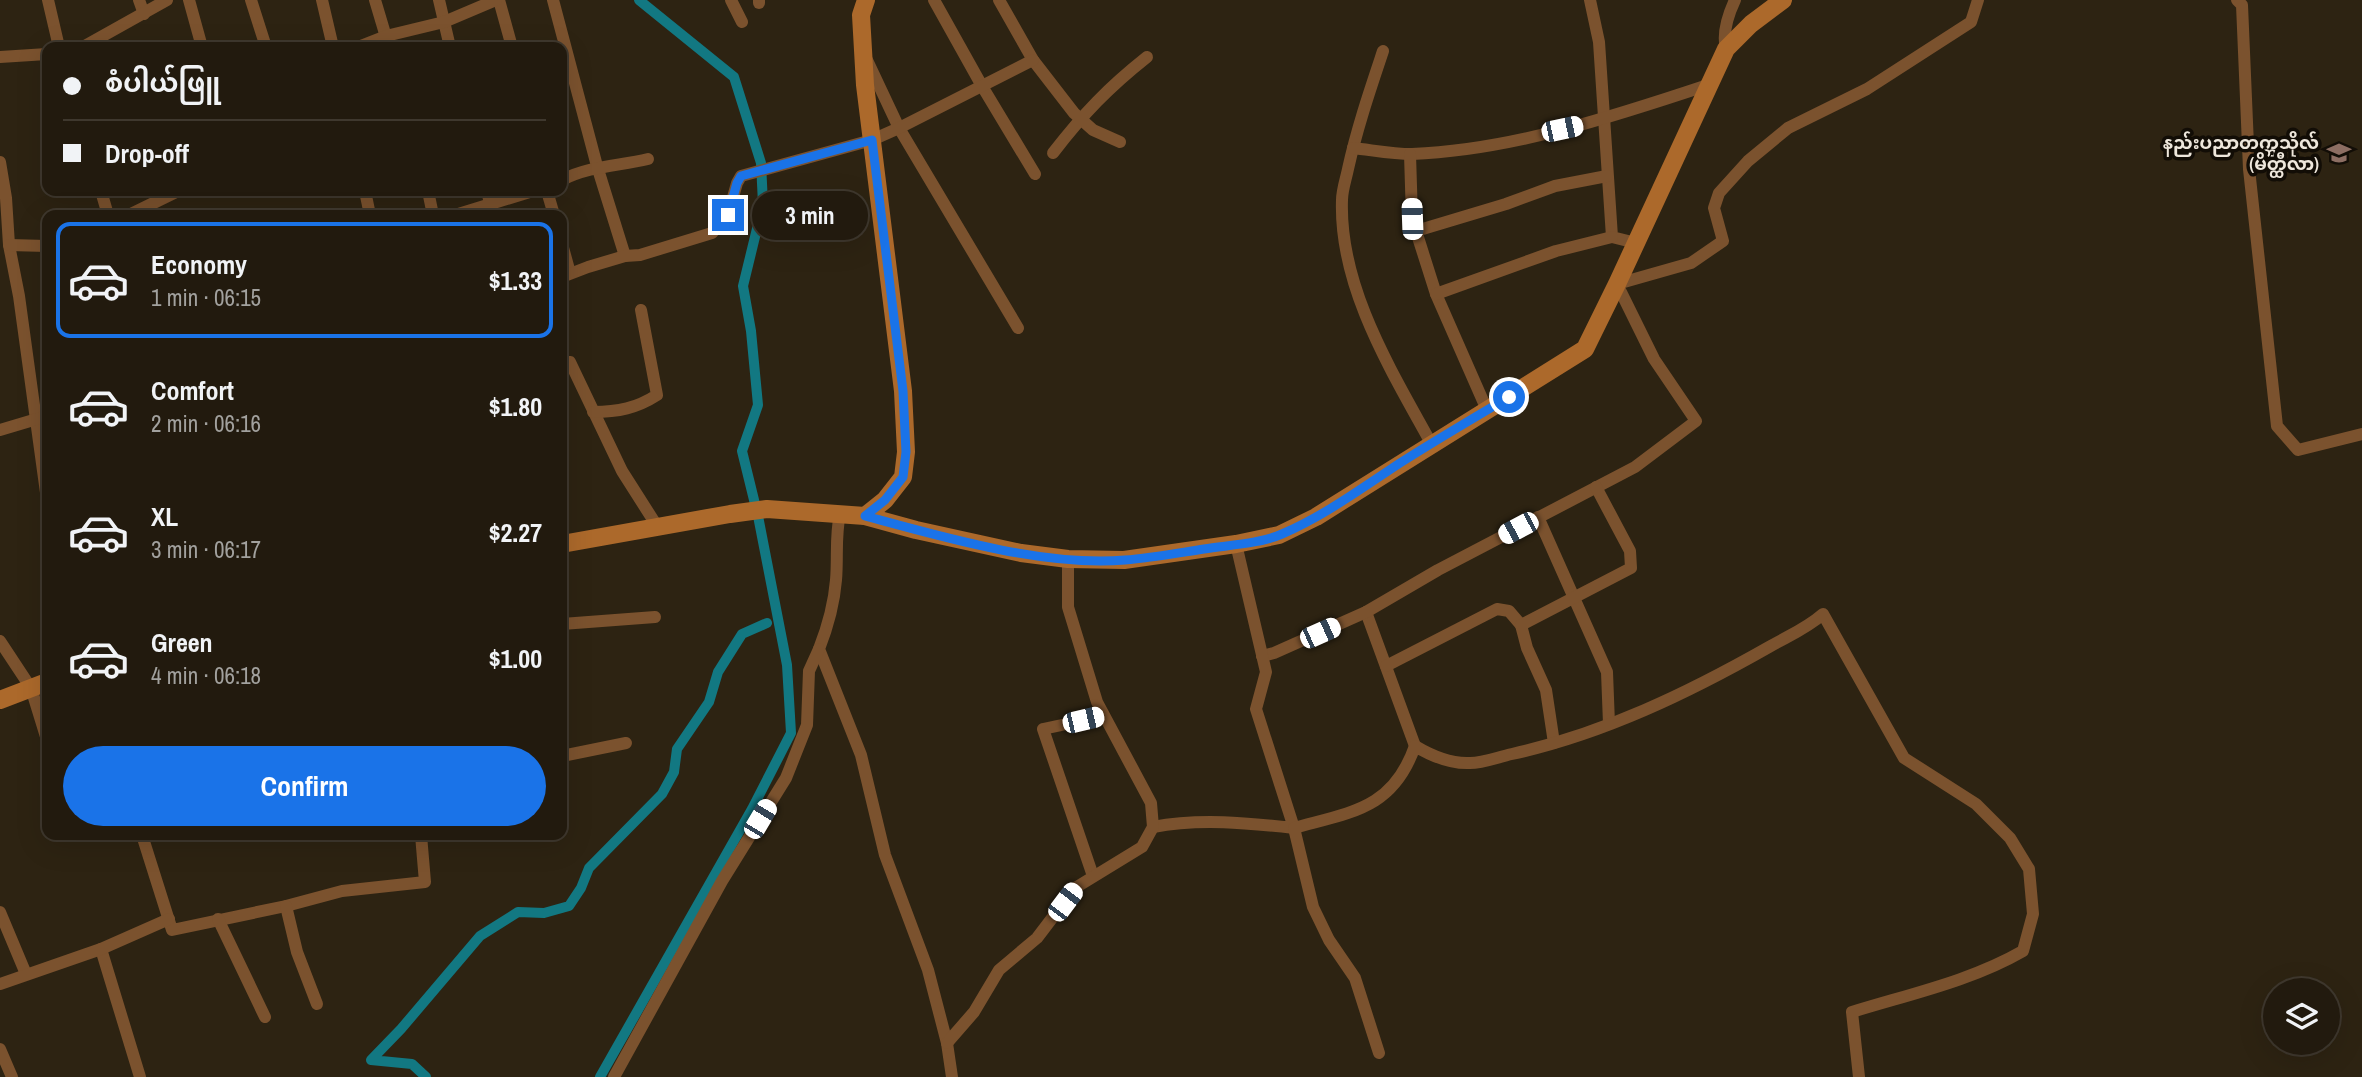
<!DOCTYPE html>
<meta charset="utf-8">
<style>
body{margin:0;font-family:"Archivo Narrow","Noto Sans Myanmar",sans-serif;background:#2e271c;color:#f1f3f6;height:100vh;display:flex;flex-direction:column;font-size:26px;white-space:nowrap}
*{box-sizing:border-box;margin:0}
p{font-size:23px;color:#a2a19e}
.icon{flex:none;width:38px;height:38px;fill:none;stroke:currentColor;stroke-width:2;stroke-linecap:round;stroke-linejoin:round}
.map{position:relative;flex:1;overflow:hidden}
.drawer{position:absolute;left:42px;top:210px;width:525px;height:630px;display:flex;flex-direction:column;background:#221a0e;border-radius:14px;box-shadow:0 7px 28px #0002,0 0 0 2px #3f382e}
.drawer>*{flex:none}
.top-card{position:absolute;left:42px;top:42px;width:525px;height:154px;border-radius:14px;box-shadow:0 7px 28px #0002,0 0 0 2px #3f382e;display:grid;align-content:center;height:154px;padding:0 21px;background:#221a0e}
.controls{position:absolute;left:2263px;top:978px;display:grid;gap:14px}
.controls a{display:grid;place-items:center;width:77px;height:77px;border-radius:50%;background:#221a0e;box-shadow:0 7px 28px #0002,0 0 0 2px #3f382e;font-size:35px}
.end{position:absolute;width:32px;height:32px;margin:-16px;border:9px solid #1a73e8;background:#fff;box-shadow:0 0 0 4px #fff}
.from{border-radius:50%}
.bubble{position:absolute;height:49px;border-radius:24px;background:#221a0e;box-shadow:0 7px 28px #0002,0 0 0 2px #3f382e;font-size:23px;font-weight:700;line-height:49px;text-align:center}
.car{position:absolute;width:21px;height:42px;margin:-21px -10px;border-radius:9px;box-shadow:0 0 5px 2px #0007;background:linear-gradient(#fff 24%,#345 0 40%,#fff 0 76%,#345 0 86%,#fff 0)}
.top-card b{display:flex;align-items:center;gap:24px;height:66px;font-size:26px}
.top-card b+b{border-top:2px solid #3f382e}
.top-card i{width:18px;height:18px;background:#f1f3f6}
ul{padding:12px 0 0;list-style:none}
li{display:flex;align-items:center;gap:21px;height:116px;margin:0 14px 10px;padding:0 7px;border:4px solid transparent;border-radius:14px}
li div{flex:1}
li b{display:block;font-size:26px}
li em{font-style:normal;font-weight:700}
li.selected{border-color:#1a73e8}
li>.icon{width:63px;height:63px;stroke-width:1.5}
.cta{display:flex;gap:14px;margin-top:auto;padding:14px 21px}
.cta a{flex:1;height:80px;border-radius:42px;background:#1a73e8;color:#fff;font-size:28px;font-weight:700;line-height:80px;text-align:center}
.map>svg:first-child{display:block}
</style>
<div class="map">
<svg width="2362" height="1077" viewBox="0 0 2362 1077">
<rect width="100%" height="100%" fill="#2d2312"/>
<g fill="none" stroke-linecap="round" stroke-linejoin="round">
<g stroke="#127882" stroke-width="10">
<polyline points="639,0 734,77 761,163 763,204 743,286 751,331 758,405 742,451 755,504"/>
<polyline points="426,1077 412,1064 371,1060 401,1029 480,936 518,912 544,913 569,906 581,888 589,868 662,794 674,772 677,749 709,702 718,672 742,634 767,623"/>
<polyline points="600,1077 752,809 791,733 787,665 758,516"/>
</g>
<g stroke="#7b522e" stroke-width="12">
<polyline points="48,0 59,47"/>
<polyline points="139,0 144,14"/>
<polyline points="189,0 202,47"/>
<polyline points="251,0 266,47"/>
<polyline points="322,0 333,47"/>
<polyline points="375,0 389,47"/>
<polyline points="439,0 450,47"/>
<polyline points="499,0 512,47"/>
<polyline points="553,0 597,166 625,256"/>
<polyline points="731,0 742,22"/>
<polyline points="759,0 759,3"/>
<polyline points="934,0 982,86 1035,174"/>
<polyline points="999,0 1033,60 1074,113 1093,130 1120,142"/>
<polyline points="1590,0 1599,42 1612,237 1636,243"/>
<polyline points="2237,0 2242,5 2249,169 2277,426 2298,450 2362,434"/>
<polyline points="83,47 167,0"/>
<polyline points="358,47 386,36 444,22 496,0"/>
<path d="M1726,49C1722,33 1728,15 1735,0"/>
<path d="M1383,51C1370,90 1357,128 1348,169C1346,179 1342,190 1342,200C1339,287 1391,370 1431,443"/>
<polyline points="0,57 47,54"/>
<polyline points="867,60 899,128 1018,328"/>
<path d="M1353,148C1372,150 1392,154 1412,154C1512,150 1615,116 1711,84"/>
<path d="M1053,153C1084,113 1108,88 1147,57"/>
<polyline points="1410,154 1412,219 1416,231 1436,294 1487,410"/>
<polyline points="0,162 6,198 9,245 19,296 47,500"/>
<path d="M562,180C589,166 618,166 648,159"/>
<polyline points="101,191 108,215"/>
<polyline points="365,191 370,215"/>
<polyline points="428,191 433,215"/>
<polyline points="487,191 493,215"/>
<polyline points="547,191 554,215"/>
<polyline points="129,215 178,191"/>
<polyline points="455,215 533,191"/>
<polyline points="1416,231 1506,204 1555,186 1607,176"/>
<polyline points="562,244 570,273"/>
<polyline points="9,245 47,246"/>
<polyline points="562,277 588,267 625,256 640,255 712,233 728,215 737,183 741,176 872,140 899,128 1033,60"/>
<polyline points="1436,294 1556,251 1612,237"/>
<polyline points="562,363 570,362 622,471 657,526"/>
<path d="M593,412C618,412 637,408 657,395L641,310"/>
<polyline points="0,430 47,416"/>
<path d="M840,514C835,536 838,557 836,580C834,605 828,626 819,649L861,755L885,855L928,970L947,1043L952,1077"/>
<polyline points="1538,517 1607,672 1609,724"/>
<polyline points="1366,612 1415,746"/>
<polyline points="562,624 655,617"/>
<polyline points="0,641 31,688 47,740"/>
<polyline points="1262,656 1274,653 1366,612 1438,570 1635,467 1696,421 1654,359 1617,284 1691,263 1723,241 1714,208 1719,193 1748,161 1788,128 1867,89 1971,22 1978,0"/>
<polyline points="1386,666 1497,609 1509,611 1521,625"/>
<polyline points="1554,743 1546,690 1527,648 1521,625 1631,568 1630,551 1596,487"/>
<polyline points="562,756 626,743"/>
<path d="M1153,827C1200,818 1247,823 1294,828L1256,709L1266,672L1236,544"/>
<polyline points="142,835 172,930 286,906 342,891 425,882 421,835"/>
<polyline points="1093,876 1043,729 1104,716"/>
<polyline points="286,906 297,952 317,1004"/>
<polyline points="0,912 26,974"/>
<polyline points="218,919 265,1017"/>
<polyline points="101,949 140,1077"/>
<polyline points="0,984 101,949 169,919"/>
<polyline points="947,1043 974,1012 999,970 1037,938 1075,888 1142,847 1153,827 1151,803 1097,702 1068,607 1068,559"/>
<polyline points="0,1049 12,1077"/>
<path d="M1379,1053L1355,978L1329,940L1313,907L1294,828C1352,812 1393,809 1415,746C1430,755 1451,764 1470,763C1483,763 1498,757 1512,754C1603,734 1688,693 1769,647C1788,636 1806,629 1823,614L1904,758L1976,804L2010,838L2029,869L2033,914L2023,951C1971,981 1910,994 1852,1012L1859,1077"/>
<polyline points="614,1077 722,881 786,778 807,725 809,671 819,649"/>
</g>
<g stroke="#ac692b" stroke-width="18">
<polyline points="865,516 885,500 903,477 906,452 903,391 865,85 861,15 866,0"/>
<polyline points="562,544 730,514 767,509 865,516 916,530 1021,553 1068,559 1124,560 1236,544 1279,535 1316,517 1585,349 1617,284 1726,49 1751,24 1783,0"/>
<polyline points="0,700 47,682"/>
</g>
</g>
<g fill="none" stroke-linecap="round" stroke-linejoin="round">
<path stroke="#1a73e8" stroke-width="9" d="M728,215L737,183L741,176L872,140L903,391L906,452L903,477L885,500L865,516C942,537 1045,567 1125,560C1151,558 1178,553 1204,549C1229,545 1259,544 1282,534C1324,516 1362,488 1400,463C1436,440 1472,419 1509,397"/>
</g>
<defs>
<g id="university-bare" transform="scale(1.89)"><path d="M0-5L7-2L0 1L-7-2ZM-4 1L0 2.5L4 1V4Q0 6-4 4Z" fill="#8d6e63" stroke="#120d06" stroke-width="2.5" paint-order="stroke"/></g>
</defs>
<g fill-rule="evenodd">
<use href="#university-bare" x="2339" y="153"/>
</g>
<g text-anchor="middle" stroke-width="7" stroke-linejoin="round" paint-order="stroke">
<g font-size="18" font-weight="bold" fill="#eee7dc" stroke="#120d06" text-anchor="end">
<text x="2319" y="149">နည်းပညာတက္ကသိုလ်<tspan x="2319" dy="21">(မိတ္ထီလာ)</tspan></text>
</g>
</g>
</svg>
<div class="controls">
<a><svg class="icon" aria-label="layers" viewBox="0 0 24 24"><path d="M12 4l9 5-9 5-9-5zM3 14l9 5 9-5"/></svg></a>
</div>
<i class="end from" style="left:1509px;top:397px"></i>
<i class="end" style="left:728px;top:215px"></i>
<div class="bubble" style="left:752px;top:191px;width:116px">3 min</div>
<i class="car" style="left:1562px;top:129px;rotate:78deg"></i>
<i class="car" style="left:1412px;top:219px;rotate:358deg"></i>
<i class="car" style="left:1518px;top:528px;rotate:242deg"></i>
<i class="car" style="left:1320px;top:633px;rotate:66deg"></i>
<i class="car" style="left:1083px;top:720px;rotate:77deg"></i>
<i class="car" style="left:760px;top:819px;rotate:31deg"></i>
<i class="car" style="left:1065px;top:902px;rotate:37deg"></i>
<div class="top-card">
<b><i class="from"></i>စံပါယ်ဖြူ</b>
<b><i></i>Drop-off</b>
</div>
<section class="drawer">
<ul>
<li class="selected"><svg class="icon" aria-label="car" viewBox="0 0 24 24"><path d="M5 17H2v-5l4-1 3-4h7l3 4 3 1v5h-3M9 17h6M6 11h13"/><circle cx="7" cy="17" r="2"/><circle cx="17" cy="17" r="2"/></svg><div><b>Economy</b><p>1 min · 06:15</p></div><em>$1.33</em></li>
<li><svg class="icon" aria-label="car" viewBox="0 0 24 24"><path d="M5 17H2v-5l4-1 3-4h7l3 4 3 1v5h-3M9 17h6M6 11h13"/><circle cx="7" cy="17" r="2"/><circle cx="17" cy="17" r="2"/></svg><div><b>Comfort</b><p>2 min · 06:16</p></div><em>$1.80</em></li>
<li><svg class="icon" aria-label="car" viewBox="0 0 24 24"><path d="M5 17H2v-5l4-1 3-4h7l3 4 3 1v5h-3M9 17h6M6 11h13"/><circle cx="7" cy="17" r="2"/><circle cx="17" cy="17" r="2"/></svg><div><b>XL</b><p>3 min · 06:17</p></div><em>$2.27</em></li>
<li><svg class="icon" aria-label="car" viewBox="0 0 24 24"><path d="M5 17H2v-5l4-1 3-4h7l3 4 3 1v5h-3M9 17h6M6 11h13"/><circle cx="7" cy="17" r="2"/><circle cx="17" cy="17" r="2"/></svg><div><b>Green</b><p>4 min · 06:18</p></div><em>$1.00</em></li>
</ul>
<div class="cta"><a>Confirm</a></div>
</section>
</div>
